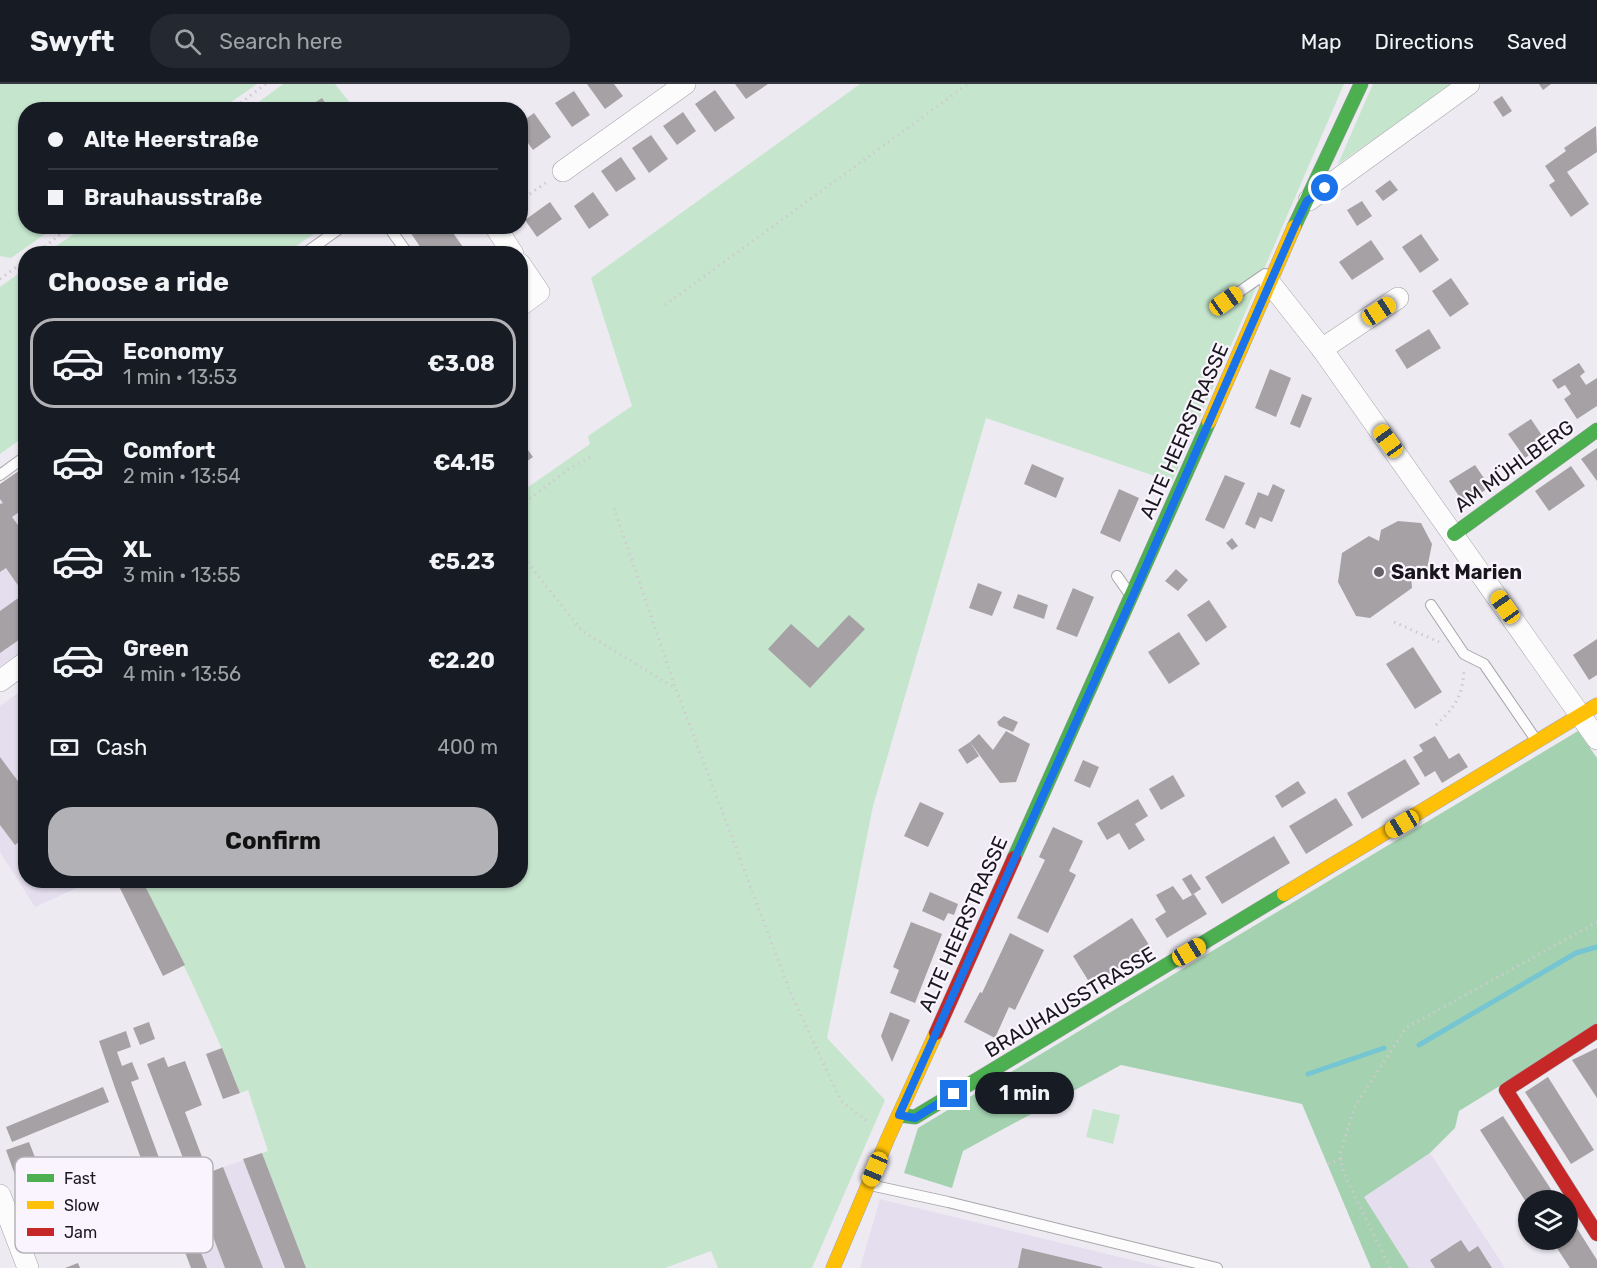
<!DOCTYPE html>
<meta charset="utf-8">
<style>
body{margin:0;font-family:Rubik,sans-serif;background:#242831;color:#f1f3f6;height:100vh;display:flex;flex-direction:column;font-size:22px;white-space:nowrap}
*{box-sizing:border-box;margin:0}
p{font-size:20px;color:#9ea1a6}
.icon{flex:none;width:33px;height:33px;fill:none;stroke:currentColor;stroke-width:2;stroke-linecap:round;stroke-linejoin:round}
.map{position:relative;flex:1;overflow:hidden}
.drawer{position:absolute;left:18px;top:162px;width:510px;height:642px;display:flex;flex-direction:column;background:#171b24;border-radius:24px;box-shadow:0 2px 4px #0004}
.drawer>*{flex:none}
.hud{position:absolute;left:18px;top:18px;width:510px;height:132px;border-radius:24px;box-shadow:0 2px 4px #0004;display:grid;align-content:center;height:132px;padding:0 30px;background:#171b24}
.controls{position:absolute;left:1518px;top:1106px;display:grid;gap:12px}
.controls a{display:grid;place-items:center;width:60px;height:60px;border-radius:50%;background:#171b24;box-shadow:0 2px 4px #0004;font-size:30px}
.end{position:absolute;width:27px;height:27px;margin:-14px;border:8px solid #1a73e8;background:#fff;box-shadow:0 0 0 3px #fff}
.from{border-radius:50%}
.bubble{position:absolute;height:42px;border-radius:21px;background:#171b24;box-shadow:0 2px 4px #0004;font-size:20px;font-weight:700;line-height:42px;text-align:center}
.car{position:absolute;width:18px;height:36px;margin:-18px -9px;border-radius:8px;box-shadow:0 0 4px 2px #0007;background:linear-gradient(#f5c518 24%,#345 0 40%,#f5c518 0 76%,#345 0 86%,#f5c518 0)}
.hud b{display:flex;align-items:center;gap:21px;height:57px;font-size:22px}
.hud b+b{border-top:2px solid #363941}
.hud i{width:15px;height:15px;background:#f1f3f6}
ul{padding:0;list-style:none}
li{display:flex;align-items:center;gap:18px;height:90px;margin:0 12px 9px;padding:0 18px;border:3px solid transparent;border-radius:24px}
li div{flex:1}
li b{display:block;font-size:22px}
li em{font-style:normal;font-weight:700}
li.active{border-color:#b2b1b6}
li>.icon{width:54px;height:54px;stroke-width:1.5}
h2{padding:0 30px;font-size:27px;line-height:72px}
.pay{display:flex;align-items:center;gap:15px;height:66px;padding:0 30px;font-size:22px}
.pay p{margin-inline-start:auto}
.primary-button{display:flex;gap:12px;margin-top:auto;padding:12px 30px}
.primary-button a{flex:1;height:69px;border-radius:24px;background:#b2b1b6;color:#111;font-size:24px;font-weight:700;line-height:69px;text-align:center}
header{display:flex;align-items:center;gap:36px;box-sizing:border-box;height:84px;padding:0 30px;background:#171b24;border-bottom:2px solid #363941}
header strong{font-size:28px}
nav{display:flex;gap:33px;margin-inline-start:auto;font-size:21px}
.search{width:420px;height:54px;background:#242831;display:flex;align-items:center;gap:15px;box-sizing:border-box;padding:0 21px;border-radius:24px;color:#9ea1a6;font-size:22px}
.map>svg:first-child{display:block}
</style>
<header>
<strong>Swyft</strong>
<div class="search"><svg class="icon" aria-label="search" viewBox="0 0 24 24"><circle cx="10" cy="10" r="6"/><path d="M15 15l6 6"/></svg>Search here</div>
<nav><a>Map</a><a>Directions</a><a>Saved</a></nav>
</header>
<div class="map">
<svg width="1597" height="1184" viewBox="0 0 1597 1184">
<rect width="100%" height="100%" fill="#eeeaf2"/>
<g fill="#e4deee">
<polygon points="25,385 25,568 0,587 0,405"/>
<polygon points="25,604 26,796 92,797 33,824 35,823 0,768 0,622"/>
<polygon points="262,1069 306,1184 191,1184 168,1123 181,1117 195,1108 212,1101 208,1089"/>
<polygon points="1430,1069 1505,1184 1409,1184 1363,1113"/>
<polygon points="880,1115 1165,1184 860,1184"/>
</g>
<g fill="#c5e6cd">
<polygon points="0,0 257,0 221,25 26,26 26,142 55,143 11,174 0,172"/>
<polygon points="283,0 335,0 355,25 248,26"/>
<path d="M860,0H1344L1172,398L986,334L873,722L827,954L885,1016L812,1184H718L711,1167L665,1184H306L262,1069L268,1067L248,1006L240,1009C211,936 177,866 142,797L520,796L521,408L590,360L588,352L632,322L591,194Z"/>
<polygon points="1373,0 1454,0 1338,80"/>
<polygon points="84,143 84,142 324,143 286,169 46,169"/>
<polygon points="25,185 25,352 0,370 0,203"/>
<polygon points="1093,1025 1120,1031 1113,1060 1086,1053"/>
</g>
<polygon fill="#a4d2b0" points="1578,647 1597,674 1597,942 1459,1027 1455,1044 1430,1069 1364,1113 1409,1184 1371,1184 1302,1020 1121,981 963,1067 952,1104 904,1089 918,1044"/>
<g fill="none" stroke-linecap="round" stroke-linejoin="round">
<g stroke="#75c5d2" stroke-width="5">
<polyline points="1419,961 1576,869 1597,863"/>
<polyline points="1308,990 1384,964"/>
</g>
</g>
<g fill="#a6a1a4">
<polygon points="587,0 614,0 623,12 605,25"/>
<polygon points="735,0 768,0 746,15"/>
<polygon points="1539,0 1551,0 1543,6"/>
<polygon points="715,6 735,34 715,48 695,20"/>
<polygon points="574,7 590,31 572,43 555,19"/>
<polygon points="1502,12 1512,27 1503,33 1493,18"/>
<polygon points="322,14 330,26 315,26 311,21"/>
<polygon points="683,28 696,47 677,61 663,42"/>
<polygon points="534,29 551,53 533,66 520,48 520,39"/>
<polygon points="1596,42 1597,68 1567,88 1589,120 1571,133 1549,101 1555,97 1545,82 1566,67 1564,64"/>
<polygon points="651,51 668,75 649,89 632,64"/>
<polygon points="621,73 636,95 616,108 601,87"/>
<polygon points="1390,96 1398,106 1383,117 1375,107"/>
<polygon points="593,108 609,131 589,145 574,122"/>
<polygon points="1362,117 1372,132 1357,142 1347,126"/>
<polygon points="550,118 562,135 537,153 525,136"/>
<polygon points="406,142 448,142 468,170 425,170"/>
<polygon points="1421,150 1439,176 1420,189 1402,163"/>
<polygon points="1371,156 1384,175 1352,196 1339,178"/>
<polygon points="1451,194 1469,220 1450,233 1432,207"/>
<polygon points="1429,245 1441,264 1407,285 1395,266"/>
<polygon points="1579,279 1585,288 1580,292 1586,301 1597,294 1597,322 1577,335 1564,315 1571,310 1565,301 1558,305 1552,296"/>
<polygon points="1270,285 1291,294 1276,333 1255,324"/>
<polygon points="1302,310 1312,314 1300,344 1290,340"/>
<polygon points="1531,335 1547,359 1525,374 1508,350"/>
<polygon points="520,355 533,373 520,382"/>
<polygon points="1597,364 1597,397 1581,375"/>
<polygon points="1032,380 1064,394 1056,414 1024,400"/>
<polygon points="1475,381 1490,403 1464,420 1449,397"/>
<polygon points="26,382 26,423 12,433 26,452 26,551 0,569 0,527 24,510 6,484 0,488 0,420 3,419 0,415 0,400"/>
<polygon points="1571,382 1585,402 1549,427 1535,407"/>
<polygon points="1225,391 1245,399 1224,445 1205,436"/>
<polygon points="1273,400 1285,406 1272,438 1260,433 1255,445 1245,440 1258,408 1268,412"/>
<polygon points="1119,405 1139,414 1120,458 1100,449"/>
<polygon points="1398,437 1421,439 1432,460 1427,485 1411,492 1412,504 1370,534 1356,532 1338,498 1342,469 1369,452 1379,457 1381,446"/>
<polygon points="1232,454 1238,462 1232,466 1226,459"/>
<polygon points="1176,485 1188,496 1178,507 1165,497"/>
<polygon points="978,499 1002,508 992,532 969,524"/>
<polygon points="1073,504 1094,513 1077,553 1056,545"/>
<polygon points="1018,510 1048,521 1044,535 1013,524"/>
<polygon points="1209,516 1227,543 1206,558 1187,531"/>
<polygon points="849,531 865,545 810,604 768,565 791,540 818,564"/>
<polygon points="1179,548 1200,580 1169,600 1148,568"/>
<polygon points="1597,555 1597,591 1589,596 1573,571"/>
<polygon points="1413,563 1442,608 1415,625 1386,580"/>
<polygon points="1004,632 1018,638 1013,648 999,642 997,638"/>
<polygon points="1006,647 1030,660 1016,698 1000,699 970,658 979,650 993,666"/>
<polygon points="1435,652 1449,675 1459,669 1468,683 1442,699 1435,687 1425,693 1413,673 1423,667 1419,661"/>
<polygon points="970,658 979,672 967,680 958,666"/>
<polygon points="0,673 26,708 26,753 15,761 0,741"/>
<polygon points="1405,675 1420,700 1362,735 1347,709"/>
<polygon points="1083,676 1099,683 1090,704 1074,697"/>
<polygon points="1173,691 1185,712 1161,726 1149,705"/>
<polygon points="1298,697 1306,709 1282,724 1275,712"/>
<polygon points="1336,714 1353,741 1306,770 1289,742"/>
<polygon points="1138,715 1148,732 1135,740 1145,756 1129,766 1119,749 1107,756 1097,739"/>
<polygon points="920,718 944,729 928,763 904,752"/>
<polygon points="1053,743 1083,757 1069,787 1076,791 1048,849 1017,834 1045,776 1039,773"/>
<polygon points="1274,752 1290,779 1222,820 1205,793"/>
<polygon points="1191,790 1201,805 1192,811 1182,795"/>
<polygon points="116,796 142,796 185,881 163,892"/>
<polygon points="1173,802 1183,816 1194,810 1207,830 1167,854 1155,835 1166,828 1156,811"/>
<polygon points="930,808 958,820 954,831 948,829 944,837 922,827"/>
<polygon points="1132,834 1151,864 1091,901 1073,872"/>
<polygon points="911,838 942,850 915,919 890,909 899,886 893,883"/>
<polygon points="1010,849 1044,866 1015,926 1009,923 995,954 964,938 980,908 982,909"/>
<polygon points="890,928 910,936 892,978 881,952"/>
<polygon points="149,938 155,955 140,961 133,944"/>
<polygon points="126,947 131,963 117,968 122,982 132,978 139,995 131,998 176,1120 181,1117 207,1184 191,1184 168,1123 160,1126 115,1004 99,957"/>
<polygon points="222,964 240,1009 223,1015 206,970"/>
<polygon points="1597,964 1597,1014 1572,976"/>
<polygon points="164,973 168,983 185,977 202,1021 185,1028 208,1089 223,1083 263,1184 225,1184 147,980"/>
<polygon points="1548,993 1594,1066 1571,1080 1525,1008"/>
<polygon points="103,1003 109,1018 12,1058 6,1043"/>
<polygon points="1503,1032 1558,1116 1528,1116 1528,1121 1480,1046"/>
<polygon points="29,1058 43,1094 19,1102 6,1066"/>
<polygon points="262,1069 306,1184 285,1184 243,1075"/>
<polygon points="1568,1130 1597,1176 1597,1184 1570,1184 1551,1155 1568,1155"/>
<polygon points="1461,1156 1469,1168 1478,1162 1492,1184 1435,1184 1430,1176"/>
<polygon points="1022,1164 1102,1183 1102,1184 1018,1184"/>
<polygon points="78,1179 80,1184 65,1184"/>
</g>
<g fill="none" stroke-linecap="round" stroke-linejoin="round">
<g stroke="#a8a5ab" stroke-width="12">
<g id="lane">
<polyline points="388,142 408,170"/>
<polyline points="304,170 343,142"/>
<polyline points="1226,217 1265,190"/>
<polyline points="0,391 26,372"/>
<polyline points="1117,492 1129,509"/>
<polyline points="1431,521 1464,570 1484,580 1536,656"/>
<polyline points="870,1101 948,1118 1217,1184"/>
</g>
</g>
<g stroke="#a8a5ab" stroke-width="22">
<g id="street">
<polyline points="563,87 685,0"/>
<polyline points="1309,116 1469,0"/>
<polyline points="495,142 513,170"/>
<polyline points="520,180 539,208 520,222"/>
<polyline points="1270,199 1322,265 1597,655"/>
<polyline points="1322,265 1398,214"/>
<polyline points="0,597 26,578"/>
<polyline points="0,1111 28,1184"/>
</g>
</g>
<g stroke="#a8a5ab" stroke-width="15">
<g id="fast">
<polyline points="1294,143 1361,0"/>
<polyline points="1454,450 1597,346"/>
<polyline points="1014,774 1209,338"/>
<polyline points="899,1031 915,1033 1284,810"/>
</g>
</g>
<g stroke="#a8a5ab" stroke-width="15">
<g id="slow">
<polyline points="1209,338 1294,143"/>
<polyline points="1284,810 1597,621"/>
<polyline points="833,1184 888,1054 936,949"/>
</g>
</g>
<g stroke="#a8a5ab" stroke-width="15">
<g id="jam">
<polyline points="1597,947 1506,1006 1597,1150"/>
<polyline points="936,949 1014,774"/>
</g>
</g>
<g stroke="#cdcbcf" stroke-width="3" stroke-dasharray="1.5 4.5" stroke-linecap="butt">
<polyline points="231,26 266,0"/>
<polyline points="520,117 547,98"/>
<polyline points="35,170 71,142"/>
<polyline points="0,195 26,176"/>
<polyline points="665,221 968,0"/>
<polyline points="520,422 570,384 593,372"/>
<polyline points="614,424 676,605 791,910 841,1017 868,1038"/>
<polyline points="520,469 582,547 675,604"/>
<polyline points="1394,538 1439,558"/>
<path d="M1436,641C1455,623 1463,612 1464,585"/>
<polyline points="1328,1080 1341,1075"/>
<polyline points="1390,1184 1344,1090 1340,1070 1355,1022 1406,944 1597,838"/>
</g>
<use href="#lane" stroke="#fcfcfd" stroke-width="10"/>
<use href="#street" stroke="#fcfcfd" stroke-width="21"/>
<use href="#fast" stroke="#4caf50" stroke-width="14"/>
<use href="#slow" stroke="#ffc107" stroke-width="14"/>
<use href="#jam" stroke="#c62828" stroke-width="14"/>
</g>
<g fill="none" stroke-linecap="round" stroke-linejoin="round">
<polyline stroke="#1a73e8" stroke-width="8" points="954,1010 915,1034 899,1031 1132,514 1295,142 1307,117 1325,104"/>
</g>
<circle fill="#646167" stroke="#f9f4fe" stroke-width="2" cx="1379" cy="488" r="6"/>
<g text-anchor="middle" stroke-width="4.5" stroke-linejoin="round" paint-order="stroke">
<g font-size="20" fill="#19171c" stroke="#f9f4fe">
<text transform="translate(1184 347) rotate(-66)" y="7">ALTE HEERSTRASSE</text>
<text transform="translate(1514 382) rotate(-36)" y="7">AM MÜHLBERG</text>
<text transform="translate(963 840) rotate(-66)" y="7">ALTE HEERSTRASSE</text>
<text transform="translate(1070 918) rotate(-31)" y="7">BRAUHAUSSTRASSE</text>
</g>
<g font-size="20" font-weight="bold" fill="#19171c" stroke="#f9f4fe" text-anchor="start">
<text x="1391" y="495">Sankt Marien</text>
</g>
</g>
<rect x="15" y="1073" width="198" height="96" rx="9" fill="#f9f4fe" stroke="#b6b2ba" stroke-width="1.5"/>
<rect x="27" y="1090" width="27" height="8" fill="#4caf50"/>
<rect x="27" y="1117" width="27" height="8" fill="#ffc107"/>
<rect x="27" y="1144" width="27" height="8" fill="#c62828"/>
<g font-size="16" fill="#19171c">
<text x="64" y="1100">Fast</text>
<text x="64" y="1127">Slow</text>
<text x="64" y="1154">Jam</text>
</g>
</svg>
<div class="controls">
<a><svg class="icon" aria-label="layers" viewBox="0 0 24 24"><path d="M12 4l9 5-9 5-9-5zM3 14l9 5 9-5"/></svg></a>
</div>
<i class="end from" style="left:1325px;top:104px"></i>
<i class="end" style="left:954px;top:1010px"></i>
<div class="bubble" style="left:975px;top:988px;width:99px">1 min</div>
<i class="car" style="left:1226px;top:217px;rotate:55deg"></i>
<i class="car" style="left:1379px;top:227px;rotate:57deg"></i>
<i class="car" style="left:1388px;top:357px;rotate:324deg"></i>
<i class="car" style="left:1505px;top:523px;rotate:325deg"></i>
<i class="car" style="left:1402px;top:740px;rotate:239deg"></i>
<i class="car" style="left:1189px;top:868px;rotate:59deg"></i>
<i class="car" style="left:875px;top:1085px;rotate:203deg"></i>
<div class="hud">
<b><i class="from"></i>Alte Heerstraße</b>
<b><i></i>Brauhausstraße</b>
</div>
<section class="drawer">
<h2>Choose a ride</h2>
<ul>
<li class="active"><svg class="icon" aria-label="car" viewBox="0 0 24 24"><path d="M5 17H2v-5l4-1 3-4h7l3 4 3 1v5h-3M9 17h6M6 11h13"/><circle cx="7" cy="17" r="2"/><circle cx="17" cy="17" r="2"/></svg><div><b>Economy</b><p>1 min · 13:53</p></div><em>€3.08</em></li>
<li><svg class="icon" aria-label="car" viewBox="0 0 24 24"><path d="M5 17H2v-5l4-1 3-4h7l3 4 3 1v5h-3M9 17h6M6 11h13"/><circle cx="7" cy="17" r="2"/><circle cx="17" cy="17" r="2"/></svg><div><b>Comfort</b><p>2 min · 13:54</p></div><em>€4.15</em></li>
<li><svg class="icon" aria-label="car" viewBox="0 0 24 24"><path d="M5 17H2v-5l4-1 3-4h7l3 4 3 1v5h-3M9 17h6M6 11h13"/><circle cx="7" cy="17" r="2"/><circle cx="17" cy="17" r="2"/></svg><div><b>XL</b><p>3 min · 13:55</p></div><em>€5.23</em></li>
<li><svg class="icon" aria-label="car" viewBox="0 0 24 24"><path d="M5 17H2v-5l4-1 3-4h7l3 4 3 1v5h-3M9 17h6M6 11h13"/><circle cx="7" cy="17" r="2"/><circle cx="17" cy="17" r="2"/></svg><div><b>Green</b><p>4 min · 13:56</p></div><em>€2.20</em></li>
</ul>
<div class="pay"><svg class="icon" aria-label="cash" viewBox="0 0 24 24"><path d="M3 7h18v10H3z"/><circle cx="12" cy="12" r="2"/></svg>Cash<p>400 m</p></div>
<div class="primary-button"><a>Confirm</a></div>
</section>
</div>
